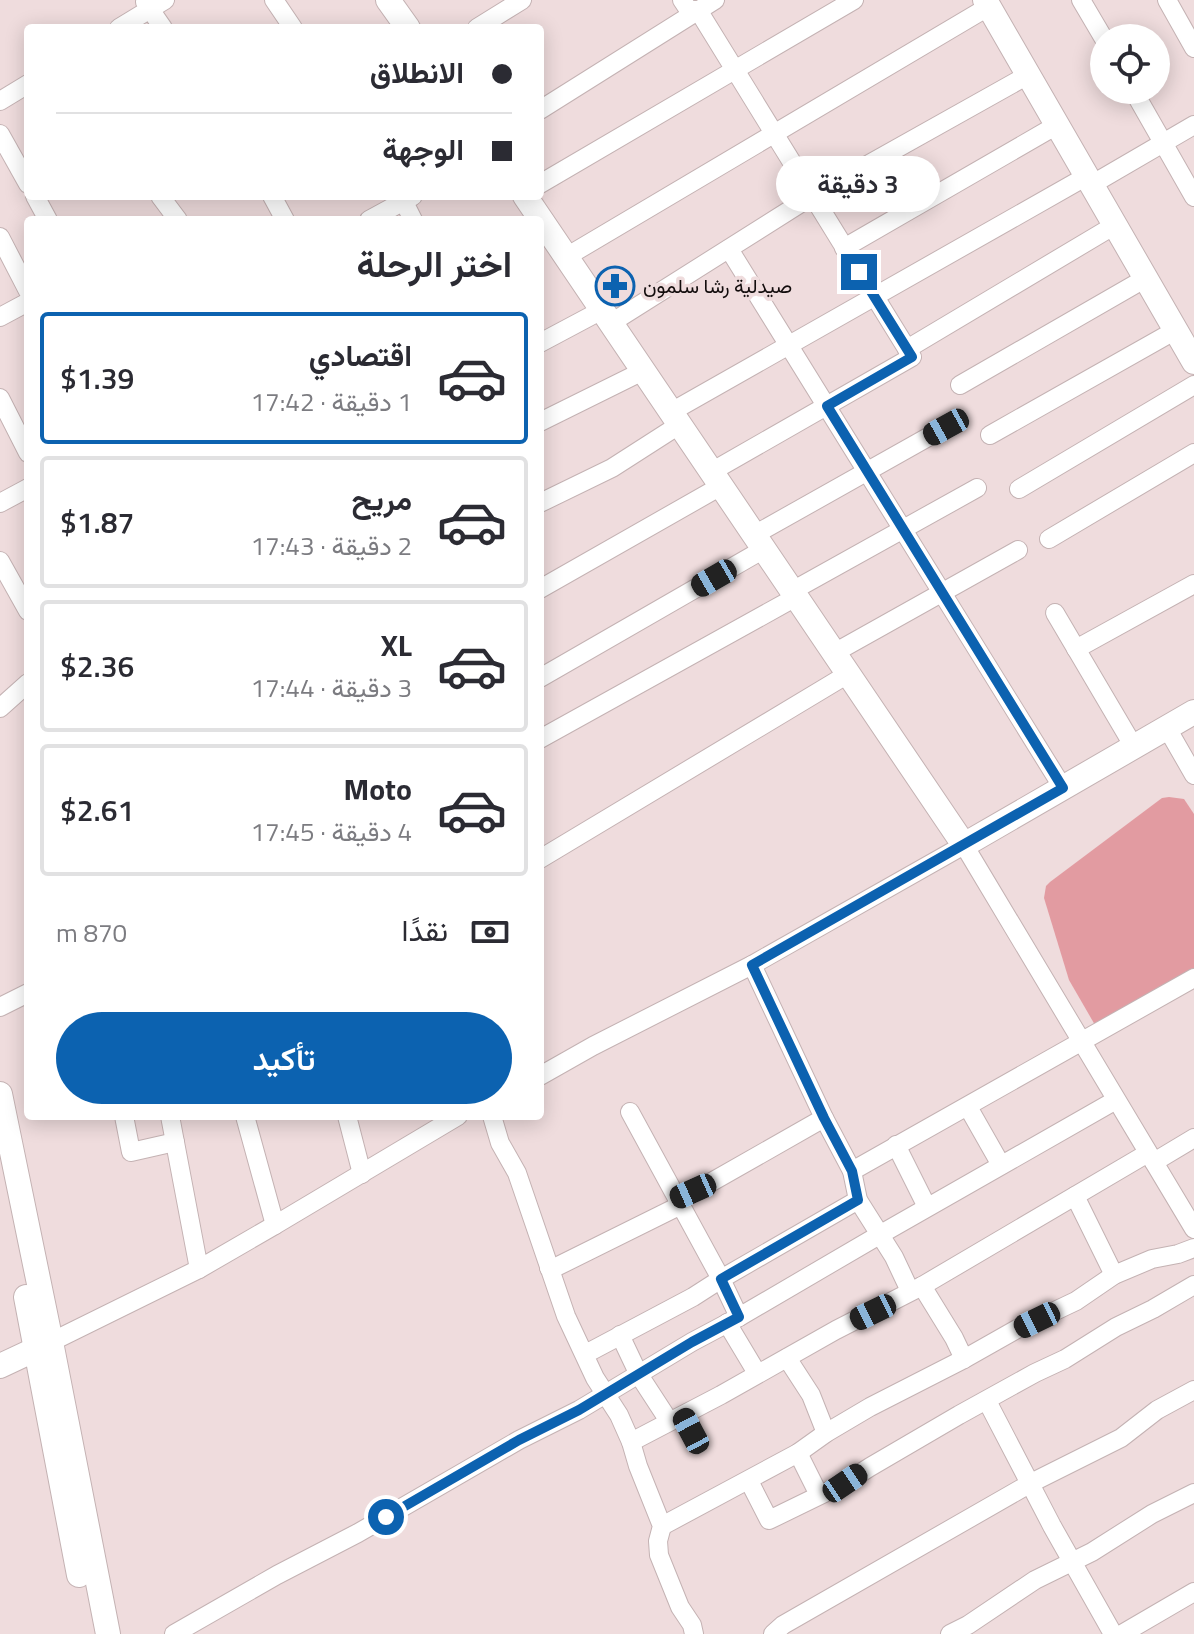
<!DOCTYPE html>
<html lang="ar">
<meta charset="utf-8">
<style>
body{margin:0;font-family:"Titillium Web",Vazirmatn,sans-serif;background:#f7f7f7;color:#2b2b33;direction:rtl;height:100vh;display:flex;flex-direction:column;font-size:30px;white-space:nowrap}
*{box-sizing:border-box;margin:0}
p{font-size:26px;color:#7c7c81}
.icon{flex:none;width:44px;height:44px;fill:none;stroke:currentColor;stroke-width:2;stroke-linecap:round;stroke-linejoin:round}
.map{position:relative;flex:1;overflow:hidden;direction:ltr}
.sheet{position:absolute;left:24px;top:216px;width:520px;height:904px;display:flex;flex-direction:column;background:#fff;border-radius:8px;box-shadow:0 4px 20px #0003;direction:rtl}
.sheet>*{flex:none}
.hud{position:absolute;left:24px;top:24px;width:520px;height:176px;border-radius:8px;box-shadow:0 4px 20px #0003;direction:rtl;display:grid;align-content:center;height:176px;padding:0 32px;background:#fff}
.buttons{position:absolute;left:1090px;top:24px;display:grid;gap:16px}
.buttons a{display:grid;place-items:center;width:80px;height:80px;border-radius:50%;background:#fff;box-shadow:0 4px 20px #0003;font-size:40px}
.end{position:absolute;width:36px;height:36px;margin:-18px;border:10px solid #0c62b0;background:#fff;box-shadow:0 0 0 4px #fff}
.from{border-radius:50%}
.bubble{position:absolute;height:56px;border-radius:28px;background:#fff;box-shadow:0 4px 20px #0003;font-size:26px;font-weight:600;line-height:56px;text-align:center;direction:rtl}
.car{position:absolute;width:24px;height:48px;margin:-24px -12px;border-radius:10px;box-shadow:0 0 6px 2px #0007;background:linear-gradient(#222 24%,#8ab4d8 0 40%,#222 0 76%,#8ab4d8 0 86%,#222 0)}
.hud b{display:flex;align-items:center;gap:28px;height:76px;font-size:30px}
.hud b+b{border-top:2px solid #e1e1e2}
.hud i{width:20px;height:20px;background:#2b2b33}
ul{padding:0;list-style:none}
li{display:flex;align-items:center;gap:24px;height:132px;margin:0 16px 12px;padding:0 16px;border:4px solid #e1e1e2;border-radius:8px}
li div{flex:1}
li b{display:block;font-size:30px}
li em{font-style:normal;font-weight:600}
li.current{border-color:#0c62b0}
li>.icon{width:72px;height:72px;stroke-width:1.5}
h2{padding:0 32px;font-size:36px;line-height:96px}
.pay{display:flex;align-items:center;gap:20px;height:88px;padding:0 32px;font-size:30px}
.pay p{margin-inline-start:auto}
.primary-button{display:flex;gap:16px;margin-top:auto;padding:16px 32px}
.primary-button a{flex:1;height:92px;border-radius:48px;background:#0c62b0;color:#fff;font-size:32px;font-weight:600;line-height:92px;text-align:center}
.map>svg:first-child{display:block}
</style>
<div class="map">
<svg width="1194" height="1634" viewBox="0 0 1194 1634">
<rect width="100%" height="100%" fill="#efdcdd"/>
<polygon fill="#e29ba1" points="1169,797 1184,799 1194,814 1194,968 1095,1025 1069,980 1044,898 1046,886 1050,882 1162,798"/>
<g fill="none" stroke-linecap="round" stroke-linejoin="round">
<g stroke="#c4b2b3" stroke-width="20">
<g id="street">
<polyline points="274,0 293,28"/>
<polyline points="682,0 688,9 698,10 912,357 711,472"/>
<polyline points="1081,0 1104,39"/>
<polyline points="1167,0 1194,48"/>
<polyline points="145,2 163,28"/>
<polyline points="119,28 165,0"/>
<polyline points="477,28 522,0"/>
<polyline points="1133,90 1194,197"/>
<polyline points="0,101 28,84"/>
<polyline points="540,110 715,0"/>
<polyline points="0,134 28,184"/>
<polyline points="540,184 854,0"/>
<polyline points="1091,185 1194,125"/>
<polyline points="35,196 48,220"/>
<polyline points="160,196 178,220"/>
<polyline points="272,196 285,220"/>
<polyline points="401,196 413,220"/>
<polyline points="369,220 413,196"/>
<polyline points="0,237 28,291"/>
<polyline points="844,248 1057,125"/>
<polyline points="729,249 1063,788"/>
<polyline points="566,257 988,7"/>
<polyline points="0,317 28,302"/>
<polyline points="611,323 812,196 1028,75"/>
<polyline points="540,343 602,310"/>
<polyline points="907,349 1115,225"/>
<polyline points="960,385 1146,278"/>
<polyline points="0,398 28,453"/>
<polyline points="671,412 1087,176"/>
<polyline points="540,422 643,371"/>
<polyline points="990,435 1176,330"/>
<polyline points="1019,489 1194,385"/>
<polyline points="0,503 28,488"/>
<polyline points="540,503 612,468 679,425"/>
<polyline points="754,535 946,427"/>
<polyline points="1049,539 1194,453"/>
<polyline points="0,561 28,611"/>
<polyline points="540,589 721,486"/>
<polyline points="792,591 977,488"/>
<polyline points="1055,613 1134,747"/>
<polyline points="1076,649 1194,584"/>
<polyline points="834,653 1018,550"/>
<polyline points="540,678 764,549"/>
<polyline points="0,708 28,683"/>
<polyline points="1167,728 1194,775"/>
<polyline points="540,739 796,597"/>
<polyline points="540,859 848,674"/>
<polyline points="0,1007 28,993"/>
<polyline points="540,1076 593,1046 752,965 964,845 1194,1229"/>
<polyline points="968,1107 1001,1165"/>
<polyline points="124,1116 131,1152 175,1142"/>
<polyline points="170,1116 199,1269 275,1225"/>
<polyline points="245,1116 275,1225 458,1116"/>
<polyline points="347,1116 362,1174"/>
<polyline points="492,1116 500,1143 517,1173 566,1316 595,1378 619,1415 631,1442 638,1466 662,1526 658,1541 659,1555 680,1607 692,1625 694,1634"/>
<polyline points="824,1118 852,1171 858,1200 894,1257 910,1291"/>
<polyline points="896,1145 927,1207"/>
<polyline points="1154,1162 1194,1138"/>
<polyline points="852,1171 1194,978"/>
<polyline points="1075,1196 1114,1275"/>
<polyline points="677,1198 708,1184 824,1118 752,965"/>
<polyline points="549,1268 558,1266 681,1205"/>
<polyline points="922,1286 954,1338 964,1359"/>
<polyline points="739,1317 721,1279 858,1200"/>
<polyline points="727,1323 757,1373"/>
<polyline points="620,1335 639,1375 669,1421"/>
<polyline points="51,1342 199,1269"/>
<polyline points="585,1353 593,1350 693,1297 721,1279 630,1112"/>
<polyline points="787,1358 811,1395 826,1433"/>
<polyline points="987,1401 1052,1526 1113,1634"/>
<polyline points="631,1442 721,1395 836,1330 922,1286 1148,1153"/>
<polyline points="798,1453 819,1495"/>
<polyline points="749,1481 769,1520 845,1483 870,1467 959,1415 1035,1373 1065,1359 1116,1327 1153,1309 1194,1285"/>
<polyline points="662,1526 798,1453 826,1433 870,1407 964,1359 1017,1329 1076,1301 1114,1275 1152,1259 1178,1254 1194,1248"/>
<polyline points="174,1634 277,1575 358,1533 519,1440 579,1410 692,1342 739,1317 881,1234 1116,1100"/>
<polyline points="773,1634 783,1625 1031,1483 1121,1438 1157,1410 1194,1390"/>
<polyline points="950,1634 968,1625 1035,1580 1092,1552 1152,1514 1194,1493"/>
<polyline points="1122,1634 1194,1592"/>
</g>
</g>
<g stroke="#c4b2b3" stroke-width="26">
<g id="secondary">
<polyline points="388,0 408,28"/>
<polyline points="985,0 1194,362"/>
<polyline points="525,196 964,845 1194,712"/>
<polyline points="0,1094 51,1342 108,1634"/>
<polyline points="26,1297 79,1575"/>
<polyline points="0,1366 49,1343"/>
</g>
</g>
<use href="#street" stroke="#fff" stroke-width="18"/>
<use href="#secondary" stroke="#fff" stroke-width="24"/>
</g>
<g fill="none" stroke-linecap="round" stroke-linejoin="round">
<polyline stroke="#0c62b0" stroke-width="10" points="386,1517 519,1440 579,1410 692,1342 739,1317 721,1279 858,1200 852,1171 824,1118 752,965 1063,788 827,406 912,357 859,272"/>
</g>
<defs>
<g id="pharmacy-ring" transform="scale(2)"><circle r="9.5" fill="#efdcdd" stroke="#0c62b0" stroke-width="1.5"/><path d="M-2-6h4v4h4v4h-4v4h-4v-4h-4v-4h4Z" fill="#0c62b0"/></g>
</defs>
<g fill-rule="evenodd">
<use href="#pharmacy-ring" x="615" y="286"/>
</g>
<g text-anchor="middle" stroke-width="7" stroke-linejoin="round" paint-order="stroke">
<g font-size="20" fill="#120c0c" stroke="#efdcdd" text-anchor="start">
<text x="643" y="293">صيدلية رشا سلمون</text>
</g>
</g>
</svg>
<div class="buttons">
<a><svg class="icon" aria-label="locate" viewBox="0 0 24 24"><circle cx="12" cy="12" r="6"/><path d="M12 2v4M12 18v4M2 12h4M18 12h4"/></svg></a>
</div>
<i class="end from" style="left:386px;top:1517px"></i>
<i class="end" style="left:859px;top:272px"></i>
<div class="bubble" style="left:776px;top:156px;width:164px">3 دقيقة</div>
<i class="car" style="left:946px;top:427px;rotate:241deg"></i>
<i class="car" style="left:714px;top:578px;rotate:240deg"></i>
<i class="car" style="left:693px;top:1191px;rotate:246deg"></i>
<i class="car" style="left:873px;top:1312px;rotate:244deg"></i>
<i class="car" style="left:1037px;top:1320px;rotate:244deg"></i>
<i class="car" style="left:691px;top:1431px;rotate:332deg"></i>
<i class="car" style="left:845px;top:1483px;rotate:56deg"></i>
<div class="hud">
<b><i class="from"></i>الانطلاق</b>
<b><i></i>الوجهة</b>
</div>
<section class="sheet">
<h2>اختر الرحلة</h2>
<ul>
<li class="current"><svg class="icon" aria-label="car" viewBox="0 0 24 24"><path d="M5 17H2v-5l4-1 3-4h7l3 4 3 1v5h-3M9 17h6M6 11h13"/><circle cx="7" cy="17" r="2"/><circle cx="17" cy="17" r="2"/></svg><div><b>اقتصادي</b><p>1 دقيقة · 17:42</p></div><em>$1.39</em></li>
<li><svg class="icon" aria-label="car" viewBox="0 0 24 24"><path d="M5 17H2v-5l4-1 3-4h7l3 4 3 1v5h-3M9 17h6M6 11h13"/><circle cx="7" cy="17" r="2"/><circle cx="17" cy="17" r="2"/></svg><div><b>مريح</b><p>2 دقيقة · 17:43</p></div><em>$1.87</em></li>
<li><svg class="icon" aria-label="car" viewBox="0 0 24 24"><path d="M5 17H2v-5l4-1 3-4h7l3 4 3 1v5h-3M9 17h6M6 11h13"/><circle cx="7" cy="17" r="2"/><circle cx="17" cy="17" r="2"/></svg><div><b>XL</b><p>3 دقيقة · 17:44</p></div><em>$2.36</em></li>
<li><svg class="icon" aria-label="car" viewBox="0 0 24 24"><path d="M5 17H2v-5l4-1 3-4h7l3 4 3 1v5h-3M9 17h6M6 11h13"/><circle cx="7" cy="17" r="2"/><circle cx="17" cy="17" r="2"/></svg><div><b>Moto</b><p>4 دقيقة · 17:45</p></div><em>$2.61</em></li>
</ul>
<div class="pay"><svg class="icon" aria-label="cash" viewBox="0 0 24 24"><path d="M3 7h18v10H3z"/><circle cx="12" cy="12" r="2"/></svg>نقدًا<p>870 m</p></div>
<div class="primary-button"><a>تأكيد</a></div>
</section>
</div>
